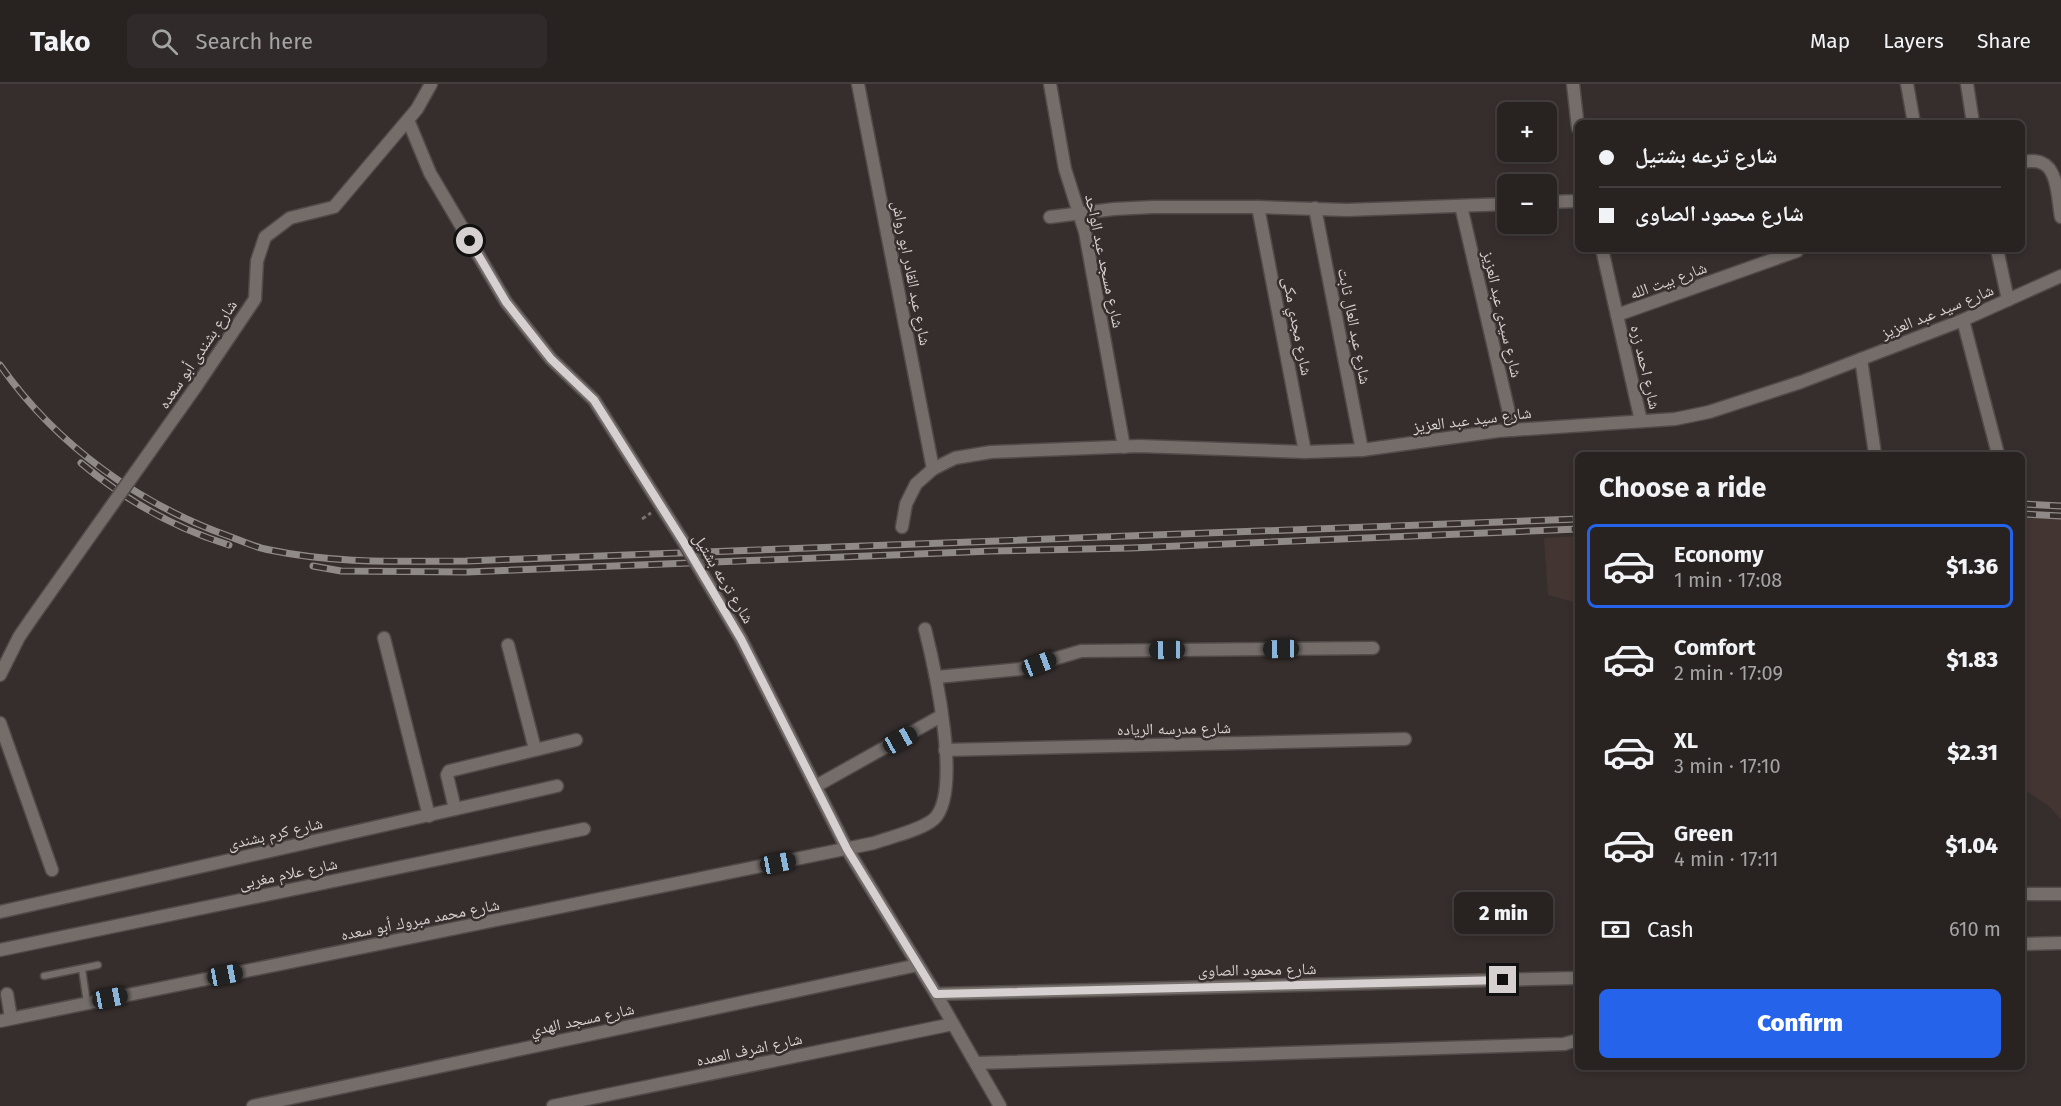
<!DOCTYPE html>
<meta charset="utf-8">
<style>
body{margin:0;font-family:"Fira Sans","Noto Naskh Arabic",sans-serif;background:#302a2a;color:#f1f3f6;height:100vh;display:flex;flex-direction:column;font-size:22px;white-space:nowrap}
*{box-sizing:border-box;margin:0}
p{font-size:20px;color:#a5a4a5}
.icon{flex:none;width:33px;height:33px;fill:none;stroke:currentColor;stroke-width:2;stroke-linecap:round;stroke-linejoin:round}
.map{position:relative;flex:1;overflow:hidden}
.side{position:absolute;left:1575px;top:368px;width:450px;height:618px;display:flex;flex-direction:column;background:#282221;border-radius:9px;box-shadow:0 3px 9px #0003,0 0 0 2px #443f3f}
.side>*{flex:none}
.hud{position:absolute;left:1575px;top:36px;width:450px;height:132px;border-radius:9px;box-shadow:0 3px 9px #0003,0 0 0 2px #443f3f;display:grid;align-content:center;height:132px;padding:0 24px;background:#282221}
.fabs{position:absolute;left:1497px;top:18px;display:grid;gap:12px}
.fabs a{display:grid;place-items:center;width:60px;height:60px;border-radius:9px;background:#282221;box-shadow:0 3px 9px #0003,0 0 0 2px #443f3f;font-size:30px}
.end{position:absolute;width:27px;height:27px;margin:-14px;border:8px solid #d6d1d0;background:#111;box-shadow:0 0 0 3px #111}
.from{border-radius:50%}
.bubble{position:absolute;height:42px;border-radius:9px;background:#282221;box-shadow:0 3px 9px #0003,0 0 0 2px #443f3f;font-size:20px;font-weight:800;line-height:42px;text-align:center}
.car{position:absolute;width:18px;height:36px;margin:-18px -9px;border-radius:8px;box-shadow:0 0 4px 2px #0007;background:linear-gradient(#222 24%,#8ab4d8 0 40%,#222 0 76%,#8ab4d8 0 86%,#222 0)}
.hud b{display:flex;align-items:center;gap:21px;height:57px;font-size:22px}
.hud b+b{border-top:2px solid #443f3f}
.hud i{width:15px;height:15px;background:#f1f3f6}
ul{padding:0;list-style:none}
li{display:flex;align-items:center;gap:18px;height:84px;margin:0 12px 9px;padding:0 12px;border:3px solid transparent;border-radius:9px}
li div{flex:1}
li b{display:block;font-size:22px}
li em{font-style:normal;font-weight:800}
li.on{border-color:#2563eb}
li>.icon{width:54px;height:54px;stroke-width:1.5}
h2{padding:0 24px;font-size:27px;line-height:72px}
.pay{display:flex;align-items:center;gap:15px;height:66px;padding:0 24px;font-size:22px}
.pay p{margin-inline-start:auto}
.cta{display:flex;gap:12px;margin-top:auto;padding:12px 24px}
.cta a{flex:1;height:69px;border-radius:9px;background:#2563eb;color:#fff;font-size:24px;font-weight:800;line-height:69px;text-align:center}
header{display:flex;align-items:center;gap:36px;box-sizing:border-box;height:84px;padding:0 30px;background:#282221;border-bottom:2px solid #443f3f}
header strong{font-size:28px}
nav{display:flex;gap:33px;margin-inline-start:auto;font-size:21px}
.search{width:420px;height:54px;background:#302a2a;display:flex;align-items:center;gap:15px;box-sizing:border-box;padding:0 21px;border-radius:9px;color:#a5a4a5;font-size:22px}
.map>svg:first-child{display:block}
</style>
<header>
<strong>Tako</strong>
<div class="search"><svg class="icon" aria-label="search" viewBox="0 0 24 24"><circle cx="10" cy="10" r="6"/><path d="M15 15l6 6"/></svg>Search here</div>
<nav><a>Map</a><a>Layers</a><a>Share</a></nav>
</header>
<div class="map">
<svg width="2061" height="1022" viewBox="0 0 2061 1022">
<rect width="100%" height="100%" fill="#352e2c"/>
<g fill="#433532">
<polygon points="2022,434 2061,435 2061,736 2050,723 2022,704"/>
<polygon points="1578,452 1578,519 1548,511 1544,454"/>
</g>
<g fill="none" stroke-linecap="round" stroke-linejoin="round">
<g stroke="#504a49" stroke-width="9">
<g id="lane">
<polyline points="82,885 87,919"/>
<polyline points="44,892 98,881"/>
</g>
</g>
<g stroke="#504a49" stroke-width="15">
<g id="street">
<polyline points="858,0 933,385"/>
<polyline points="1050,0 1065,85 1085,148 1124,363"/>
<polyline points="1573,0 1578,44"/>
<polyline points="1907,0 1914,39"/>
<polyline points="1967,0 1973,39"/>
<polyline points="408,36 430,89 506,218 551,275 594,316 683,457"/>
<path d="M2022,78C2028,77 2036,76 2042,79C2058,85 2058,117 2061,133"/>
<polyline points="1546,118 1578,117"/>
<polyline points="1461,122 1513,346"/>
<polyline points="1258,123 1305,368"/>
<polyline points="1315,124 1362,366"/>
<polyline points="1050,133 1114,125 1153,123 1258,123 1347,126 1508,120"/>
<polyline points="1602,165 1641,337"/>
<polyline points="1997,165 2008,216"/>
<polyline points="1617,231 1797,167"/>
<polyline points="1963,236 1998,370"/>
<polyline points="1861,275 1875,370"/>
<polyline points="195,304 255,215 257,177 265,153 290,134 334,123 417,25 431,0"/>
<polyline points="902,443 906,420 916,400 933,385 955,374 991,368 1139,362 1305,368 1362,366 1498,347 1675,335 1709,328 1801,298 1963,236 2061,192"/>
<polyline points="384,554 429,732"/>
<polyline points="741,555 847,765 936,910 1000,1022"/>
<polyline points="508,561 535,665"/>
<polyline points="0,591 19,553 32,534"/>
<polyline points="937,593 1020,585 1081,567 1373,564"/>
<polyline points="0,639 52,786"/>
<polyline points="945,666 1405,655"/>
<polyline points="816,702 941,632"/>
<polyline points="455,725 447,691 449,687 576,656"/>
<polyline points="2022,810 2061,810"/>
<polyline points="0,828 557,702"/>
<polyline points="2022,860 2061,859"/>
<polyline points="0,866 584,745"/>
<polyline points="7,910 11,934"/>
<polyline points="936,910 1578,894"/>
<path d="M0,937L874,759C890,753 922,746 934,735C963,708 934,581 925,545"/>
<polyline points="976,979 1564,960 1578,956"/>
<polyline points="253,1022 918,881"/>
<polyline points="553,1022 953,940"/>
</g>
</g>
<polyline stroke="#787271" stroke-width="3" stroke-dasharray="4.5 3" stroke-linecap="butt" points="642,435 651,429"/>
<use href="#lane" stroke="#746d6a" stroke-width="6"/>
<use href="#street" stroke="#746d6a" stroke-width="12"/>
<g stroke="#8f8987" stroke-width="7">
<g id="rail">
<path d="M0,281C56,361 140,421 231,453C244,458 257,464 270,466C336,480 399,477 466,477L1578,435"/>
<path d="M81,379C125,416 174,444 229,461"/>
<polyline points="2022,420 2061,422"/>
<polyline points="2022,430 2061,432"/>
<polyline points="313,482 341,487 467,488 992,467 1131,464 1578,445"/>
</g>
</g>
<use href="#rail" stroke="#352e2c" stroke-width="4.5" stroke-dasharray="14" stroke-linecap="butt"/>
<g stroke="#504a49" stroke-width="15" stroke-linecap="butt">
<g id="street-bridge">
<polyline points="683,457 741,555"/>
<polyline points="32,534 195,304"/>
</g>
</g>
<use href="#street-bridge" stroke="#746d6a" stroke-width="12"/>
</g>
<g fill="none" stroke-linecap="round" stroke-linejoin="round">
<polyline stroke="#d6d1d0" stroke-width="8" points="470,157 506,218 517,232 551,275 594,316 683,457 741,555 847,765 936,910 1503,896"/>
</g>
<g text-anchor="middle" stroke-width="5" stroke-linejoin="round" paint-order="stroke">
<g font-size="16" fill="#d6d1d0" stroke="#352e2c">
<text transform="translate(1105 177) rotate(78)" y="6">شارع مسجد عبد الواحد</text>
<text transform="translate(912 189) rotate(79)" y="6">شارع عبد القادر ابو رواش</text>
<text transform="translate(1668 196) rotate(-20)" y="6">شارع بيت الله</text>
<text transform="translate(1937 227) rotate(-22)" y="6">شارع سيد عبد العزيز</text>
<text transform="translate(1503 230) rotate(77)" y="6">شارع سيدى عبد العزيز</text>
<text transform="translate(1298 242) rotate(79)" y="6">شارع مجدي مكى</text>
<text transform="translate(1355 242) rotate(79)" y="6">شارع عبد العال ثابت</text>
<text transform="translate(197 270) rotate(-56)" y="6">شارع بشندى أبو سعده</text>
<text transform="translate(1646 283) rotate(77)" y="6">شارع احمد زره</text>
<text transform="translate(1472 335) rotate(-7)" y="6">شارع سيد عبد العزيز</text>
<text transform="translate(724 494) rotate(59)" y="6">شارع ترعه بشتيل</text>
<text transform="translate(1174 644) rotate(-1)" y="6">شارع مدرسه الرياده</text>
<text transform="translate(275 749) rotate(-13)" y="6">شارع كرم بشندى</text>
<text transform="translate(288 789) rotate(-12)" y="6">شارع علام مغربى</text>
<text transform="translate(420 835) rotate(-11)" y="6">شارع محمد مبروك أبو سعده</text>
<text transform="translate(1257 885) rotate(-1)" y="6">شارع محمود الصاوى</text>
<text transform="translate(582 935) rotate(-12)" y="6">شارع مسجد الهدي</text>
<text transform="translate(749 965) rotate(-12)" y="6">شارع اشرف العمده</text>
</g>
</g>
</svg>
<div class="fabs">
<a>+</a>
<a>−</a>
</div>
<i class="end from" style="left:470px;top:157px"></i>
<i class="end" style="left:1503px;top:896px"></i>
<div class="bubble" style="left:1454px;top:808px;width:99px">2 min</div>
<i class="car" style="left:1281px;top:565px;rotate:269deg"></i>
<i class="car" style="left:1167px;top:566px;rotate:269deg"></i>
<i class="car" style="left:1039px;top:580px;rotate:69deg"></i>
<i class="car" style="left:900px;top:656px;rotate:61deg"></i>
<i class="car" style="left:778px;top:779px;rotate:79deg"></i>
<i class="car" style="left:225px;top:891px;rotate:79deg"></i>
<i class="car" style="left:110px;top:914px;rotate:79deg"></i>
<div class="hud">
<b><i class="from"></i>شارع ترعه بشتيل</b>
<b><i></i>شارع محمود الصاوى</b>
</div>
<section class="side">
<h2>Choose a ride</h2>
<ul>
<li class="on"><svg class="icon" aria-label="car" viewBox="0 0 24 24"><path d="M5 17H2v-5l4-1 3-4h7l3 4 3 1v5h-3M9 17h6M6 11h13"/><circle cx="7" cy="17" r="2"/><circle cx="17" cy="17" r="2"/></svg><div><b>Economy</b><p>1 min · 17:08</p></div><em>$1.36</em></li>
<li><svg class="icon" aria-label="car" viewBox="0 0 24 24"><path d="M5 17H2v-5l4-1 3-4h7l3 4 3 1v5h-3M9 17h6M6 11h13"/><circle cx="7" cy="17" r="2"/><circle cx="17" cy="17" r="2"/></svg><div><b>Comfort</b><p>2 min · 17:09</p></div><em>$1.83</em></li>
<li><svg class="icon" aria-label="car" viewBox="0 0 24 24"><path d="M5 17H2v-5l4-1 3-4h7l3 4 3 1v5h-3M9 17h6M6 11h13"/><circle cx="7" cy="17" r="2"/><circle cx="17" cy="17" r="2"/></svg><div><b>XL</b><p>3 min · 17:10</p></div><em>$2.31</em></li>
<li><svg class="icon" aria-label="car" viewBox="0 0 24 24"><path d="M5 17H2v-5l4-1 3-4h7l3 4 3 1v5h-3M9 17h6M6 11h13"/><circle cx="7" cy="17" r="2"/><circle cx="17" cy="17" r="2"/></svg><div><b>Green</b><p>4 min · 17:11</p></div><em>$1.04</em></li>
</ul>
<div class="pay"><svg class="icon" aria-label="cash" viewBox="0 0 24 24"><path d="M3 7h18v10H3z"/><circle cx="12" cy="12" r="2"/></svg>Cash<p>610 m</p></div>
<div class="cta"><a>Confirm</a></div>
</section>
</div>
